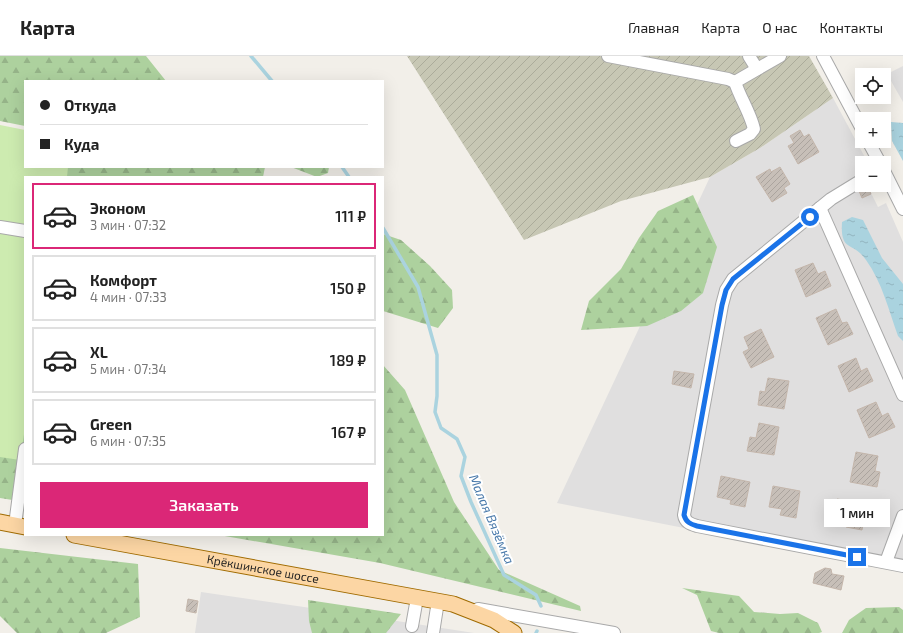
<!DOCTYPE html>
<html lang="ru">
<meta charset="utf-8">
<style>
body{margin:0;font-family:"Exo 2",sans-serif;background:#f6f6f6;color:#222;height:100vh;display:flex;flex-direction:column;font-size:15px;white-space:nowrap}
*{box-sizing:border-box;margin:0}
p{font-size:13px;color:#767676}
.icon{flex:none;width:22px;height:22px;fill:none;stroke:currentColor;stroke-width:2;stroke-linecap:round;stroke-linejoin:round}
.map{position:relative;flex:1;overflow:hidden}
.details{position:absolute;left:24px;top:120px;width:360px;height:360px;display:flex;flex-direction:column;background:#fff;border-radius:0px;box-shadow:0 4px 16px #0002}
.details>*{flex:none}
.guide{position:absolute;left:24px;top:24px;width:360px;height:88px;border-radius:0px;box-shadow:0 4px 16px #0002;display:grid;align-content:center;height:88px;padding:0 16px;background:#fff}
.fabs{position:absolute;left:855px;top:12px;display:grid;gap:8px}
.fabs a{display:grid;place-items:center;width:36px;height:36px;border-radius:0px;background:#fff;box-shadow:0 4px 16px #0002;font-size:20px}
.end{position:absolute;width:18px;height:18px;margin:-9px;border:5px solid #1a73e8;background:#fff;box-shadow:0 0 0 2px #fff}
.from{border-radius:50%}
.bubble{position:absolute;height:28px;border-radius:0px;background:#fff;box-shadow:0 4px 16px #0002;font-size:13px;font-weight:600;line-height:28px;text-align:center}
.guide b{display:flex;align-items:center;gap:14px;height:38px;font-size:15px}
.guide b+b{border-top:1px solid #e0e0e0}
.guide i{width:10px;height:10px;background:#222}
ul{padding:7px 0 0;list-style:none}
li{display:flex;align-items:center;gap:12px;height:66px;margin:0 8px 6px;padding:0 8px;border:2px solid #e0e0e0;border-radius:0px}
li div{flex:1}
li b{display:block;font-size:15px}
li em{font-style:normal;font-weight:600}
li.current{border-color:#db2777}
li>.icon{width:36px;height:36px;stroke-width:1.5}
.primary-button{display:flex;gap:8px;margin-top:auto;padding:8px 16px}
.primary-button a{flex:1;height:46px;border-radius:0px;background:#db2777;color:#fff;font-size:16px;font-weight:600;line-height:46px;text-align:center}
header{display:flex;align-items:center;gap:24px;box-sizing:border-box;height:56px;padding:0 20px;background:#fff;border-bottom:1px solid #e0e0e0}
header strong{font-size:19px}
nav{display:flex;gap:22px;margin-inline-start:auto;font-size:14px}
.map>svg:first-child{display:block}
</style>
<header>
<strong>Карта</strong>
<nav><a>Главная</a><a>Карта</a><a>О нас</a><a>Контакты</a></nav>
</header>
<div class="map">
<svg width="903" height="577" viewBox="0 0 903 577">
<defs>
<pattern id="construction-furrows" width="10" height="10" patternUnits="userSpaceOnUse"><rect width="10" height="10" fill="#c7c7b4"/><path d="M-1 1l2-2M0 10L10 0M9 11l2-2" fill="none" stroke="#abab9a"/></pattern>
<pattern id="forest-firs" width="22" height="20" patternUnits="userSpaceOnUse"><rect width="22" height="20" fill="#add19e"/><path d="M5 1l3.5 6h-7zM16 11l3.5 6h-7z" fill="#95b388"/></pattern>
<pattern id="water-ripples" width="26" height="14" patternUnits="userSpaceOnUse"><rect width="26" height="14" fill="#aad3df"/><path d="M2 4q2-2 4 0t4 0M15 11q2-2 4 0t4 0" fill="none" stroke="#92b5bf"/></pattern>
<pattern id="building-hatch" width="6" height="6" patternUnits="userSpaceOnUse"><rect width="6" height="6" fill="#c7bfb8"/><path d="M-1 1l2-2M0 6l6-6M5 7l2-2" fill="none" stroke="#aba49e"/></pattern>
</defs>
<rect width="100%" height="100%" fill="#f2efe9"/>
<g fill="#e0dfdf">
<polygon points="903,10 903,46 887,18"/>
<polygon points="833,42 868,107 862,107 862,129 867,129 878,151 886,147 903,186 903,515 557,447 710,121 760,92"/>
<polygon points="201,536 352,558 474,577 195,577"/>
</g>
<polygon fill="url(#construction-furrows)" points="407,0 809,0 833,42 760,92 710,121 621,145 524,184"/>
<g fill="url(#forest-firs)">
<polygon points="0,0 146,0 166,25 25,25 25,70 0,65"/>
<polygon points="65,111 265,111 263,121 64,121"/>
<polygon points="291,111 329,111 328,117 317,121"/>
<polygon points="693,139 717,191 703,237 681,255 647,270 581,274 589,245 621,213 639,182 658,155"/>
<polygon points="383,178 401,184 430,210 452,234 453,252 438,272 383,255"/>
<polygon points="383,309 405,334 454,446 499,514 580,550 581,555 380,507 219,479 383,479"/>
<polygon points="25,349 25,446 0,442 0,351"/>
<polygon points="0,492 138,508 140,561 106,577 17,577 0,560"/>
<polygon points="682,532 739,540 754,556 780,558 798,557 818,567 822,576 819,577 719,577 711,575 697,539"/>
<polygon points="308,544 401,558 386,577 312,577 309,565"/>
<polygon points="899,551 903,554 903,577 842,577 849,564 866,552"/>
</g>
<polygon fill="#cdebb0" points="0,69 25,74 25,111 68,111 67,121 25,121 25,372 20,404 0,401"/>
<g fill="url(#water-ripples)">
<polygon points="891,66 903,67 903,105 892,85"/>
<path d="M852,161L863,164L882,202L903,228V285L898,280C889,255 882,226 866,204C853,185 840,197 842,166Z"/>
</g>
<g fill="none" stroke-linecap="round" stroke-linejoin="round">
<g stroke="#aad3df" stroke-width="3.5">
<polyline points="251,0 272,25"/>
<polyline points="342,111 349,121"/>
<polyline points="383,172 418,231 437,299 437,340 435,356 441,372 457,383 465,401 461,420 471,446 504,519 536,539 541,550"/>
<polyline points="536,577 537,575"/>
</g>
</g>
<g fill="url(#building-hatch)" stroke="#c4b6ab">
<polygon points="800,74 804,81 809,78 819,96 798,108 788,90 794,87 790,80"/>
<polygon points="780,111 790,128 784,132 787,137 772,146 756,121 770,113 771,116"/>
<polygon points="867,129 871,138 862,142 859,135"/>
<polygon points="813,207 818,218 825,215 831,230 806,241 795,214"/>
<polygon points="836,253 842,267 847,266 853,278 828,289 816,262"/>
<polygon points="761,273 774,301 751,312 743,296 749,293 744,281"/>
<polygon points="856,302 861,315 867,312 873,325 849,336 838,310"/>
<polygon points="674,315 694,318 691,332 672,328"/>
<polygon points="768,322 789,325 784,353 758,349 760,335 765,336"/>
<polygon points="876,346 882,360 888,357 895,371 869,382 857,354"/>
<polygon points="759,367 779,371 774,399 747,395 750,381 756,382"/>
<polygon points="856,396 878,400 875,415 880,416 877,431 850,426"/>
<polygon points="721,420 750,426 745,451 730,448 731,444 717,441"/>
<polygon points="773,430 800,435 796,462 780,459 782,453 769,451"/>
<polygon points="837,443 866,448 862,474 846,471 847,465 833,463"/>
<polygon points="825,512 831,513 832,518 844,520 841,534 813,527 815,517"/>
<polygon points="188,543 198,545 196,557 186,555"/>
</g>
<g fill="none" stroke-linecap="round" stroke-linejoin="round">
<g stroke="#a9a9a9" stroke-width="14">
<g id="minor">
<polyline points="608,0 728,23 735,26 780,0"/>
<polyline points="749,0 757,13"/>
<polyline points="823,0 862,73"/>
<path d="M735,26C740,42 750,56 754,73L750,78L736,85"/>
<polyline points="868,85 880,107"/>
<polyline points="884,115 903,153"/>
<path d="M862,124L831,143L733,223L726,234L722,249L684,459C685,466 690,468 697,470L903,510"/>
<polyline points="820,152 903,339"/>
<polyline points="0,171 25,175"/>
<polyline points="15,469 25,393"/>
<polyline points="886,506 903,460"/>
<polyline points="478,553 614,577"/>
<polyline points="412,570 417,542"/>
<polyline points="433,577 438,545"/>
</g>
</g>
<g stroke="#a06b00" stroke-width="17">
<g id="major">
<polyline points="0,466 25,471"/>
<path id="s1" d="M74,479L453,548L494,564L514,577"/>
</g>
</g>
<use href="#minor" stroke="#fff" stroke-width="12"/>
<use href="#major" stroke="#fcd6a4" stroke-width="15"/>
</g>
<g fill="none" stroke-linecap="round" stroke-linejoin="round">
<path stroke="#1a73e8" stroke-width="5" d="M810,161L733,223L726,234L722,249L684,459C686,466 690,468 697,470L857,501"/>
</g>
<g text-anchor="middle" stroke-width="4" stroke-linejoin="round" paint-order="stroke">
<g font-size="12" fill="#222" stroke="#fff">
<text dy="4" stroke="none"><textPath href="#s1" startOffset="192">Крёкшинское шоссе</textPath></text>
</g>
<g font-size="13" font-style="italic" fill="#4a7aab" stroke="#fff">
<text transform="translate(492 463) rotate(67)" y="5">Малая Вязёмка</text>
</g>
</g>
</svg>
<div class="fabs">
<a><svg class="icon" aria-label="locate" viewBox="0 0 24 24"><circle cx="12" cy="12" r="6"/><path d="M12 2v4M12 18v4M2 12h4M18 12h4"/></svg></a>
<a>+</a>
<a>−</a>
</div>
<i class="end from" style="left:810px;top:161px"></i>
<i class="end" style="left:857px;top:501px"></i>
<div class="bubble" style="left:824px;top:443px;width:66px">1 мин</div>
<div class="guide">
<b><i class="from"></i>Откуда</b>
<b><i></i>Куда</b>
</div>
<section class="details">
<ul>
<li class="current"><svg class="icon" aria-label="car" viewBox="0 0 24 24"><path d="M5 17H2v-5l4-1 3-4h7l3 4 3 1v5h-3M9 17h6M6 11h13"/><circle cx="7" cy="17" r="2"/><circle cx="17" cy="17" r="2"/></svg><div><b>Эконом</b><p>3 мин · 07:32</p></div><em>111 ₽</em></li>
<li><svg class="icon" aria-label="car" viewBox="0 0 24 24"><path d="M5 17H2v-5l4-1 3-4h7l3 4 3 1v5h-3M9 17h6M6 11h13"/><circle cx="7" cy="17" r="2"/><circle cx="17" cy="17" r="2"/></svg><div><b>Комфорт</b><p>4 мин · 07:33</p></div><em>150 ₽</em></li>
<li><svg class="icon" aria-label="car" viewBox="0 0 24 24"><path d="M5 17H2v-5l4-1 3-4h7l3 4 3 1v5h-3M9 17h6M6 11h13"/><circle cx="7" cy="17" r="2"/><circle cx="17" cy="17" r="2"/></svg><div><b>XL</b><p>5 мин · 07:34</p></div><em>189 ₽</em></li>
<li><svg class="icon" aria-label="car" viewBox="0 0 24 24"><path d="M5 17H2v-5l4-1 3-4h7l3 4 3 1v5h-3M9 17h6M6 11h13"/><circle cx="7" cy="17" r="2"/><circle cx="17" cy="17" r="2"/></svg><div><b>Green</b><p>6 мин · 07:35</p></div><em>167 ₽</em></li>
</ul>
<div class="primary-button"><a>Заказать</a></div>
</section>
</div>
